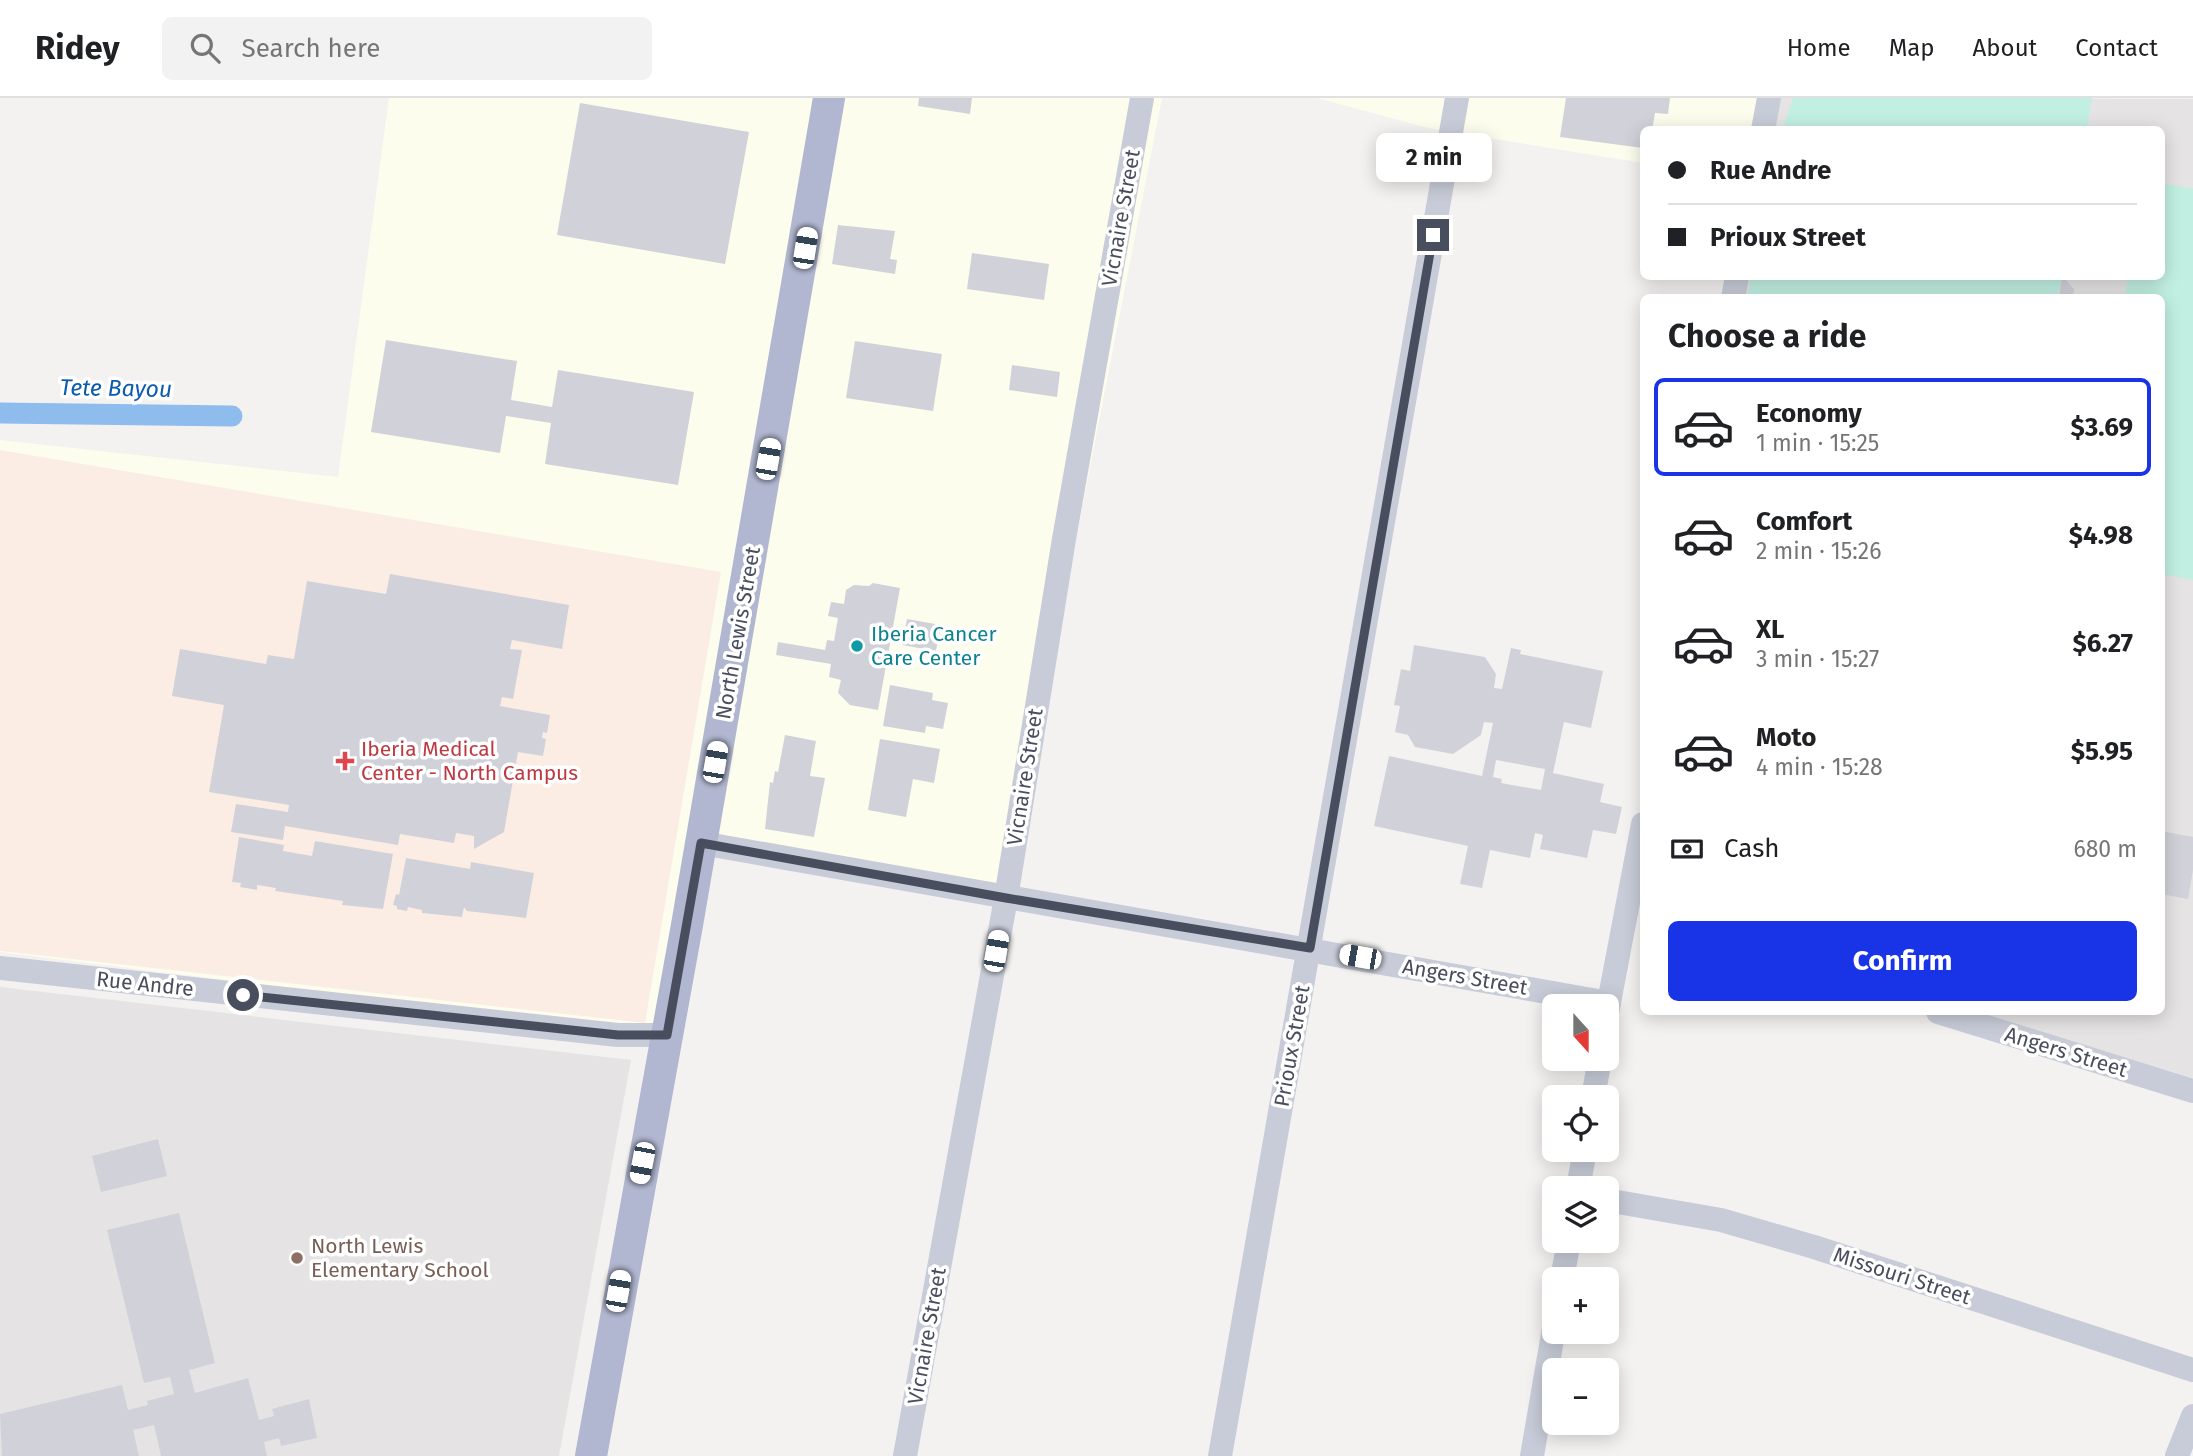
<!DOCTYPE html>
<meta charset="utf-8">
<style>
body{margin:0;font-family:"Fira Sans",sans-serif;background:#f2f2f2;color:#202124;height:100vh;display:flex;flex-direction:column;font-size:26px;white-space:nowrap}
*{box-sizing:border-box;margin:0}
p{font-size:23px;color:#757577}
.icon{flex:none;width:38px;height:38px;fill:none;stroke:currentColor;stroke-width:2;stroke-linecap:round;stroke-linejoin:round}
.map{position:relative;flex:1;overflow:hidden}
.side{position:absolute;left:1640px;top:196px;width:525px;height:721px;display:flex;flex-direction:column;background:#fff;border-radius:10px;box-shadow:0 4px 18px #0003}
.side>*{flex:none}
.guide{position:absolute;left:1640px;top:28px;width:525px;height:154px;border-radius:10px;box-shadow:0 4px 18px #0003;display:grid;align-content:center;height:154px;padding:0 28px;background:#fff}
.needle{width:46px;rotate:159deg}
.fabs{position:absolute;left:1542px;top:896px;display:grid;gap:14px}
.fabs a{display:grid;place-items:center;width:77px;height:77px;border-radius:10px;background:#fff;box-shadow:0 4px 18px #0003;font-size:35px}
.end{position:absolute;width:32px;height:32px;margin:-16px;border:9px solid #494e5f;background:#fff;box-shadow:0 0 0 4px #fff}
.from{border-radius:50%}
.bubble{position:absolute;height:49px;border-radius:10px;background:#fff;box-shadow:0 4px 18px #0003;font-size:23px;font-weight:700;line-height:49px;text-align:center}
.car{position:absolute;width:21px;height:42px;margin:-21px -10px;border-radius:9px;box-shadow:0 0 5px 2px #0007;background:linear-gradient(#fff 24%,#345 0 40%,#fff 0 76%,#345 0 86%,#fff 0)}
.guide b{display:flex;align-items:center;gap:24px;height:66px;font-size:26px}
.guide b+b{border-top:2px solid #e0e0e0}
.guide i{width:18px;height:18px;background:#202124}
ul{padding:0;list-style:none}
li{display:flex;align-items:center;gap:21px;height:98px;margin:0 14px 10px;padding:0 14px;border:4px solid transparent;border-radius:10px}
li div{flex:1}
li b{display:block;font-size:26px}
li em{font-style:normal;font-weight:700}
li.active{border-color:#1934e6}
li>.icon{width:63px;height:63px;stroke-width:1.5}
h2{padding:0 28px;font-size:32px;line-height:84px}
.pay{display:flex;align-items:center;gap:18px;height:77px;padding:0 28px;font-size:26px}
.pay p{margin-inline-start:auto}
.button{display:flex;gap:14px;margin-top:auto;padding:14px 28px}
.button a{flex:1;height:80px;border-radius:10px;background:#1934e6;color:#fff;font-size:28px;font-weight:700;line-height:80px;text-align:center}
header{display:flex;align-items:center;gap:42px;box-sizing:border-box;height:98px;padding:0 35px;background:#fff;border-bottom:2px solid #e0e0e0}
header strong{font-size:33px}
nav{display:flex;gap:38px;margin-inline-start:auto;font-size:24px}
.search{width:490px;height:63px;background:#f2f2f2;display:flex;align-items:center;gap:18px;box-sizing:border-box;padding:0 24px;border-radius:10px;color:#757577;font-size:26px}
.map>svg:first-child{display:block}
</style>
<header>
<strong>Ridey</strong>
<div class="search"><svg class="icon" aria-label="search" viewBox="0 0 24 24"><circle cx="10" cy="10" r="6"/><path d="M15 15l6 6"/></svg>Search here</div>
<nav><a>Home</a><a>Map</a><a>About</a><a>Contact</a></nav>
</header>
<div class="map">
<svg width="2193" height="1358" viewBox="0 0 2193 1358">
<rect width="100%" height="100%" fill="#f4f2f1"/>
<g fill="#fcfded">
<polygon points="389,0 1162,0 1006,800 701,745 667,937 0,854 0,342 338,379"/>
<polygon points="1317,0 1767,0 1762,31 1643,32 1643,65 1428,30"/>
</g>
<g fill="#e5e3e3">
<polygon points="1781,0 2193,1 2193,980 1972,914 2161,914 2161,200 1743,200 1747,179 2161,178 2161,32 1775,31"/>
<polygon points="0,889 631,962 559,1358 0,1358"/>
</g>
<polygon fill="#fcede4" points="0,352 721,474 645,925 0,853"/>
<g fill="#c1f0e2">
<polygon points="1793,0 2092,0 2087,31 1783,31"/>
<polygon points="2161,85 2193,91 2193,482 2161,476 2161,200 2124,199 2128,179 2161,178"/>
<polygon points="1751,179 1751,178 2062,179 2058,199 1747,199"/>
</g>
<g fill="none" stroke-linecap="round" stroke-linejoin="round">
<polyline stroke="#8ebced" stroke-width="21" points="0,315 232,318"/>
</g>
<g fill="#d1d2d9" fill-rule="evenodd">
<polygon points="919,0 972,0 970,16 918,8"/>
<polygon points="1566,0 1670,0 1668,16 1655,15 1652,32 1643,32 1643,50 1560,39"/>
<polygon points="580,5 749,34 725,166 557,137"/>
<polygon points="838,127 895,133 890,161 897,162 895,176 832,166"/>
<polygon points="972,155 1049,166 1044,202 967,191"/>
<polygon points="2062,178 2074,191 2073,200 2059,200"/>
<polygon points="386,242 517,263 511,302 529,305 552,309 558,272 694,294 678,387 545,366 551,325 506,318 500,355 371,334"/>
<polygon points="855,243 942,256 933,313 846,300"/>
<polygon points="1012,267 1060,274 1057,299 1009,292"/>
<polygon points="390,476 569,507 562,551 512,542 510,551 522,552 513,601 502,599 500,608 550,617 547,635 543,634 542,640 546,641 543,658 518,654 504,734 474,751 474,738 456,735 454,745 400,736 398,747 285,728 283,742 231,734 236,706 288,714 289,707 209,694 224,607 172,598 180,551 266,566 268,557 294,561 307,483 386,496"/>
<polygon points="873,485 900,490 878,612 850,607 838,595 841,582 829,579 831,566 776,557 778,544 825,552 827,542 834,543 838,520 828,518 831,504 844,506 846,492 854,487 869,488"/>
<polygon points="907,521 941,527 936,553 902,547"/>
<path d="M1414,547L1485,559L1496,576L1494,590L1502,591L1511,550L1521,552L1520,556L1603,573L1591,630L1564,624L1553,675L1604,686L1600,704L1622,709L1616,736L1593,732L1587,760L1540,751L1543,737L1535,735L1530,760L1490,752L1482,790L1460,786L1468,748L1374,728L1389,658L1482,678L1493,625L1484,624L1481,637L1453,656L1415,649L1408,637L1395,634L1400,608L1394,607L1401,571L1410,573ZM1496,662L1545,671L1541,692L1501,685L1502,681L1493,679Z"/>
<polygon points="890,587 933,595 932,602 948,605 943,631 926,628 925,635 883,628"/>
<polygon points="785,637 816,643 810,678 825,680 814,739 765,731 770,684 773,685 775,673 778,674"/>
<polygon points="880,641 940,651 934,685 913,681 906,719 868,712"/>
<polygon points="2161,733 2193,739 2193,772 2188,801 2161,796"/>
<polygon points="239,739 284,747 283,753 312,758 315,743 393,756 383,811 342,807 343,803 275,793 276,790 257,787 257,792 240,789 241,785 232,784"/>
<polygon points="406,760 470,771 471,764 534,775 526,820 467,813 464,809 462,819 422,815 422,812 408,809 407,813 397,811 397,808 393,807 396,796 399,797"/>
<polygon points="158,1041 167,1078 101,1094 92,1058"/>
<polygon points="179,1115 215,1265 189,1272 195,1295 248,1280 259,1322 274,1318 272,1311 309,1301 317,1340 281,1348 279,1340 264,1344 267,1358 161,1358 154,1327 133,1332 139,1358 2,1358 0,1316 122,1287 128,1312 148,1307 147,1303 174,1296 170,1279 144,1285 107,1132"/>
</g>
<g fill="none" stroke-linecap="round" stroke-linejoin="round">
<g stroke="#c8ccd8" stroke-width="24">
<polyline points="1763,32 1769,0"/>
<polyline points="1733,200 1737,178"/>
<polyline points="701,745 1609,905"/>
<polyline points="0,870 618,937 667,937"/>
<polyline points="1938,914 2193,993"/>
<polyline points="1606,920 1643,726"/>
<polyline points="1593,999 1600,961"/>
<polyline points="1578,1090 1585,1052"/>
<polyline points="1606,1102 1721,1122 1814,1149 2193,1272"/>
<polyline points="1562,1181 1569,1143"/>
<polyline points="905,1358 1006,800 1064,441 1142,0"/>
<polyline points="1220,1358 1457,0"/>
<polyline points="1532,1358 1554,1230"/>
<polyline points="2177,1358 2193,1318"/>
</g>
<polyline stroke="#b1b7d0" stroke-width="32" points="591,1358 687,827 829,0"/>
</g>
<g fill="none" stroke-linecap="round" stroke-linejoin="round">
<polyline stroke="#494e5f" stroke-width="9" points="243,897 618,937 667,937 701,745 1006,800 1310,850 1433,137"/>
</g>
<circle fill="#0f9aa8" stroke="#fff" stroke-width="2.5" cx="857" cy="548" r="7"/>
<path fill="#e0444e" stroke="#fff" stroke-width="2.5" d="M341.5 652.5h7v7h7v7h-7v7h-7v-7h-7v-7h7z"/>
<circle fill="#8d6e63" stroke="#fff" stroke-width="2.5" cx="297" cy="1160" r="7"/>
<g text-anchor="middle" stroke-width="7" stroke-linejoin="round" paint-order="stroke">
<g font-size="21" fill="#494e5f" stroke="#fff">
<text transform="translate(1121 120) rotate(-80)" y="7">Vicnaire Street</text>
<text transform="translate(738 535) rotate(-80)" y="7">North Lewis Street</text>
<text transform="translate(1025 679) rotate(-81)" y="7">Vicnaire Street</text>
<text transform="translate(1465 879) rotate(10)" y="7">Angers Street</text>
<text transform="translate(145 886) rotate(6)" y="7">Rue Andre</text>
<text transform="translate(1292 948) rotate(-80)" y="7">Prioux Street</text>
<text transform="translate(2066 954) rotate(17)" y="7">Angers Street</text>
<text transform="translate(1902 1178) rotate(18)" y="7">Missouri Street</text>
<text transform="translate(927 1238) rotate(-80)" y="7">Vicnaire Street</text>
</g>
<g font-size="21" fill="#0d838f" stroke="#fff" text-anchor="start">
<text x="871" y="543">Iberia Cancer<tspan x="871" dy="24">Care Center</tspan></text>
</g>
<g font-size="21" fill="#be3a42" stroke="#fff" text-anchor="start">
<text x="361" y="658">Iberia Medical<tspan x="361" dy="24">Center - North Campus</tspan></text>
</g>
<g font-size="21" fill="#785e54" stroke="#fff" text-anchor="start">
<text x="311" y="1155">North Lewis<tspan x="311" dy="24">Elementary School</tspan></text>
</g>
<g font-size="23" font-style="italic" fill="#0c5baf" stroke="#fff">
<text transform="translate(116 290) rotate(1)" y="8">Tete Bayou</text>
</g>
</g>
</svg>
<div class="fabs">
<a><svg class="needle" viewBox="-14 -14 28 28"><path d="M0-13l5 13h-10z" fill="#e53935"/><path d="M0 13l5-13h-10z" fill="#757577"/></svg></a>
<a><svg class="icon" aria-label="locate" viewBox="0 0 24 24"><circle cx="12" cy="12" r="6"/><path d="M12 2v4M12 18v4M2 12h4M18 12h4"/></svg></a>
<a><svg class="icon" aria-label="layers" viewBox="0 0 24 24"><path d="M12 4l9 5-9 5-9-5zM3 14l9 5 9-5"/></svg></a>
<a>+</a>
<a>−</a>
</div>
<i class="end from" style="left:243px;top:897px"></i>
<i class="end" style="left:1433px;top:137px"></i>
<div class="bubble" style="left:1376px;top:35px;width:116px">2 min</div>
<i class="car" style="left:805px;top:150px;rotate:9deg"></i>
<i class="car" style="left:768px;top:361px;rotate:10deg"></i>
<i class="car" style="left:715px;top:664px;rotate:10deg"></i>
<i class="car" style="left:996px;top:853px;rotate:10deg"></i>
<i class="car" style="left:1360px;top:859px;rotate:280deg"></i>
<i class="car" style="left:642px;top:1065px;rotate:191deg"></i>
<i class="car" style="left:618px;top:1193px;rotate:10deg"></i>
<div class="guide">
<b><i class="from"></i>Rue Andre</b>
<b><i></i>Prioux Street</b>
</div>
<section class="side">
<h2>Choose a ride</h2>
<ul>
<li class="active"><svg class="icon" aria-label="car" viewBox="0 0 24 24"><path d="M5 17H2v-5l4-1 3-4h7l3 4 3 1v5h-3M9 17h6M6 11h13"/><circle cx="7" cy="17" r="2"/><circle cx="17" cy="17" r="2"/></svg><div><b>Economy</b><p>1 min · 15:25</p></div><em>$3.69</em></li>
<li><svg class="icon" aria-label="car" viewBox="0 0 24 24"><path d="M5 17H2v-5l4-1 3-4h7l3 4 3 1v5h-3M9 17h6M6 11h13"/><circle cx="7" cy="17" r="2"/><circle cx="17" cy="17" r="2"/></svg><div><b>Comfort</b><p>2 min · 15:26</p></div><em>$4.98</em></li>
<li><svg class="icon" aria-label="car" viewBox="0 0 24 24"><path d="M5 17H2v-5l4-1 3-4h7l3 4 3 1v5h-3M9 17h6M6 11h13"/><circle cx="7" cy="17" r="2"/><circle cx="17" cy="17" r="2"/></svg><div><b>XL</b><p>3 min · 15:27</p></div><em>$6.27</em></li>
<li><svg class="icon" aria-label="car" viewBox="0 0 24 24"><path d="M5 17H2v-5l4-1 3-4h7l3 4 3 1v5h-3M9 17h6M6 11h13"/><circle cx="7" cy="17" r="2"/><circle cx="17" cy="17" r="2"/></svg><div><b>Moto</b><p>4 min · 15:28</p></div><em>$5.95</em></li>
</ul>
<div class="pay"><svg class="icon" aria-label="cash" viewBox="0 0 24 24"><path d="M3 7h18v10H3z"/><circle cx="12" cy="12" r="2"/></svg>Cash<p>680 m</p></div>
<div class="button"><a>Confirm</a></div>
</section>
</div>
